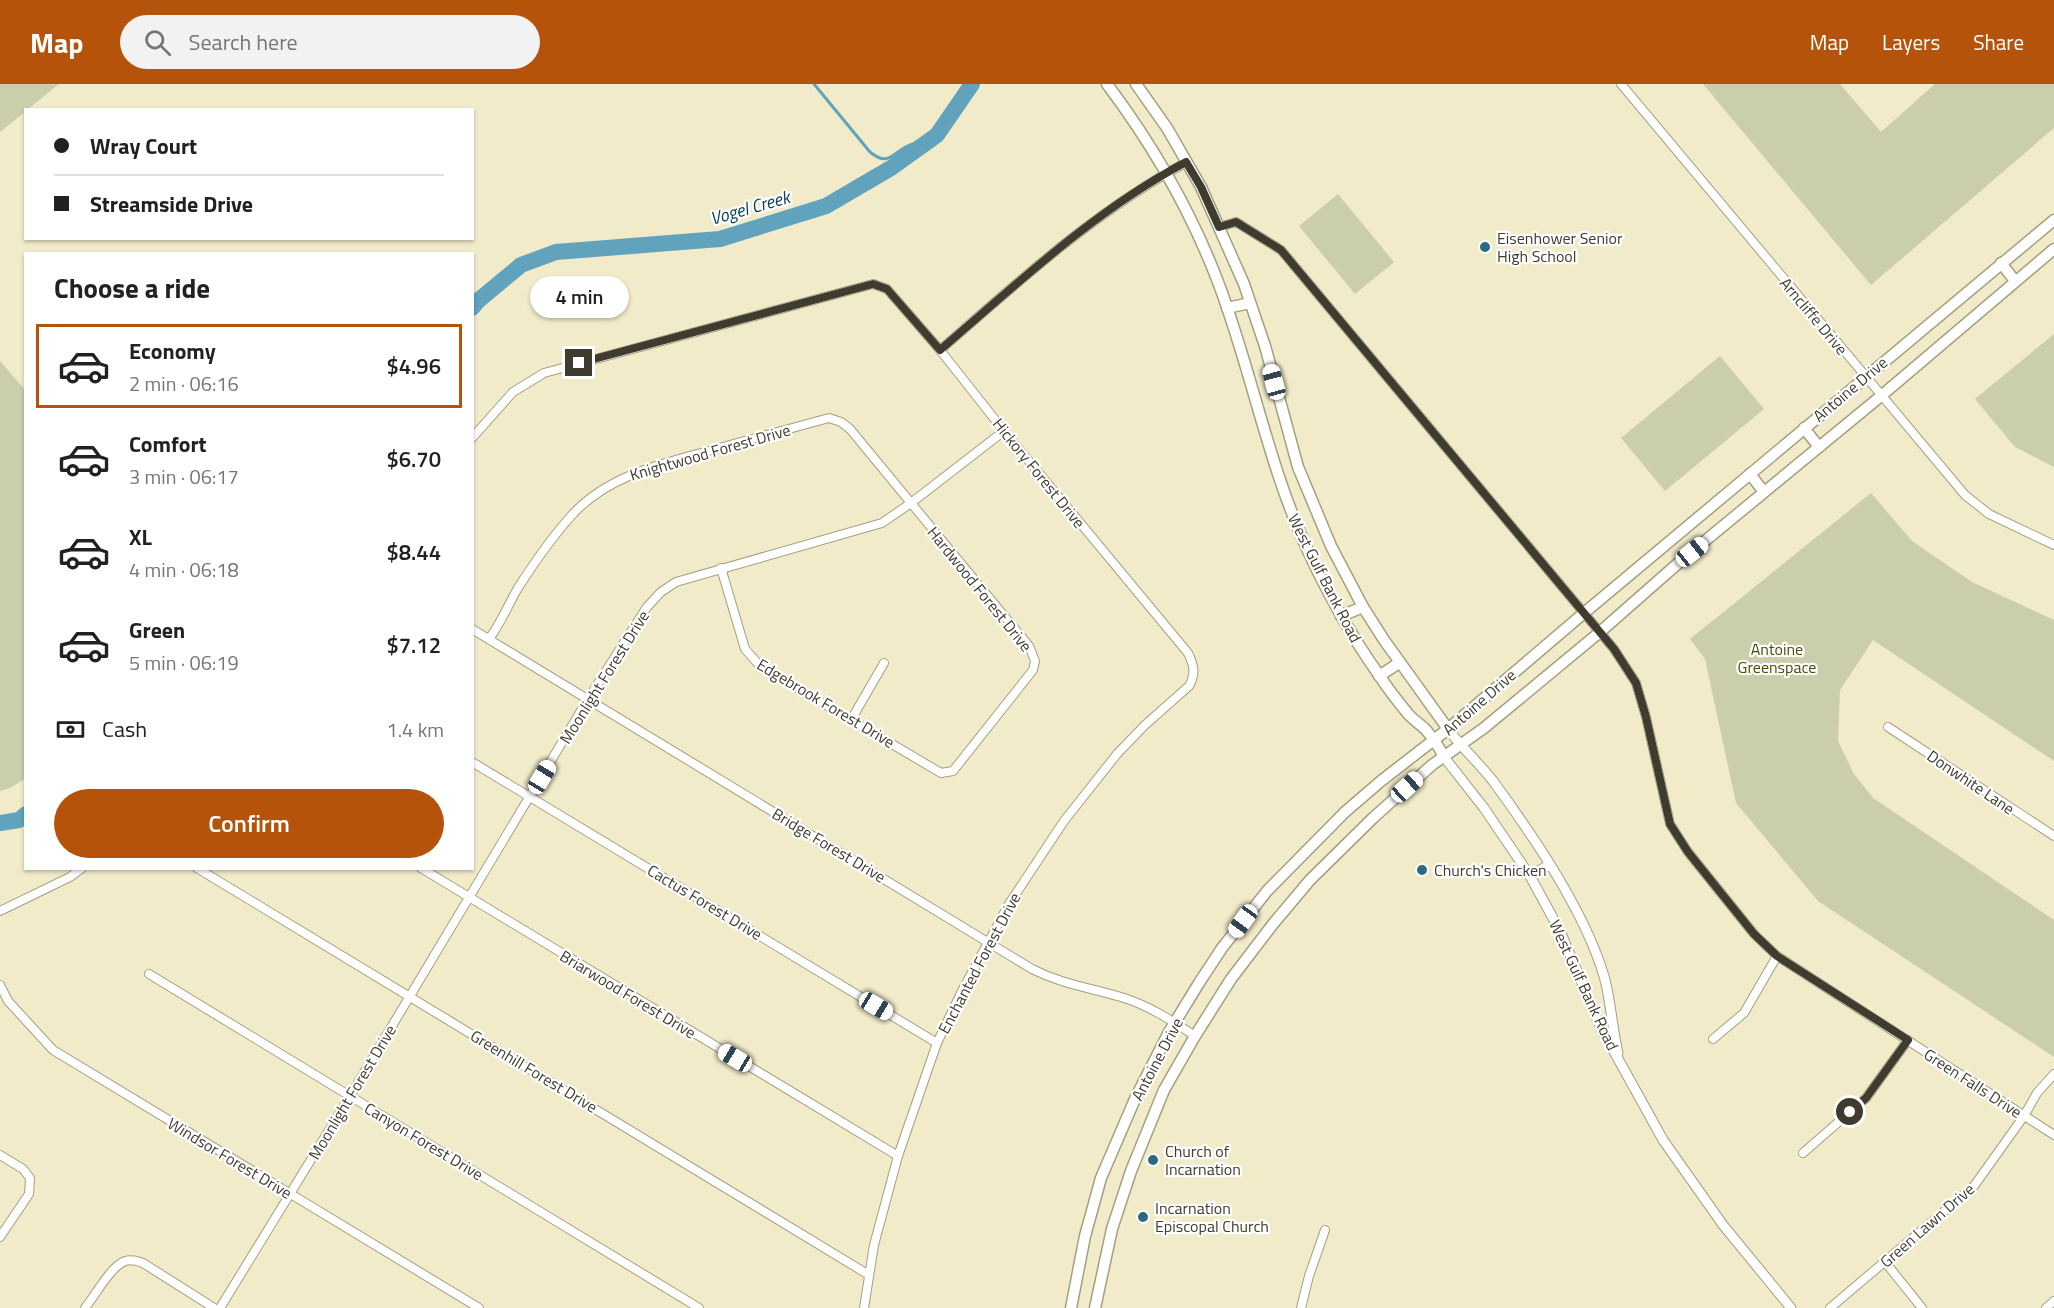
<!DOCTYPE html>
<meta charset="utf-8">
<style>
body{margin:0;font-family:"Titillium Web",sans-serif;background:#f2f2f2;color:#202124;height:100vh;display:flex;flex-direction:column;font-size:22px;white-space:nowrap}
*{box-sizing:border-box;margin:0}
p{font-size:20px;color:#757577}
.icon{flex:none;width:33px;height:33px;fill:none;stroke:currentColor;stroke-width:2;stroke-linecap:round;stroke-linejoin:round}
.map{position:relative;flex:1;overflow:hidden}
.drawer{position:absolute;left:24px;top:168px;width:450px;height:618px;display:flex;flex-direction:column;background:#fff;border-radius:0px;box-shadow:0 2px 4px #0004}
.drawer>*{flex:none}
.hud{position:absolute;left:24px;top:24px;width:450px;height:132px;border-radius:0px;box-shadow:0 2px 4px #0004;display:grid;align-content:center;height:132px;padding:0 30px;background:#fff}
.end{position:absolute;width:27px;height:27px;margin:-14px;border:8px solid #3f3c2f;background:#fff;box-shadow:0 0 0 3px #fff}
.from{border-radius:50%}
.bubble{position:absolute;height:42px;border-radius:21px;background:#fff;box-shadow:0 2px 4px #0004;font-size:20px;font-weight:600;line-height:42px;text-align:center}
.car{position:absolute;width:18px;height:36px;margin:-18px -9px;border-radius:8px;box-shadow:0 0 4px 2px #0007;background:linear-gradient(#fff 24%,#345 0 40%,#fff 0 76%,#345 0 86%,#fff 0)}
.hud b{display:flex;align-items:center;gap:21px;height:57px;font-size:22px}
.hud b+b{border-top:2px solid #e0e0e0}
.hud i{width:15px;height:15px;background:#202124}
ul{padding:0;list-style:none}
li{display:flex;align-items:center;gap:18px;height:84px;margin:0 12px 9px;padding:0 18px;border:3px solid transparent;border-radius:0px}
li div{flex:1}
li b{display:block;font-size:22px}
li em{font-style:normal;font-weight:600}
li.current{border-color:#b45309}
li>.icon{width:54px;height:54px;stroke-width:1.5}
h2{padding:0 30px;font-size:27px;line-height:72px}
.pay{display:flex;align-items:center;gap:15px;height:66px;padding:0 30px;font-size:22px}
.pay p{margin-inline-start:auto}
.primary-button{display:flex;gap:12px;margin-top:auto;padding:12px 30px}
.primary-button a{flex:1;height:69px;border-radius:36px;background:#b45309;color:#fff;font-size:24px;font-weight:600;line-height:69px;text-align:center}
header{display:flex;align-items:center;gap:36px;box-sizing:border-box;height:84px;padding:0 30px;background:#b45309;color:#fff}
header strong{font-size:28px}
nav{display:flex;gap:33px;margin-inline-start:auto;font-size:21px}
.search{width:420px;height:54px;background:#f2f2f2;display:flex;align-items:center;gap:15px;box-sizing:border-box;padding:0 21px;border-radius:33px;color:#757577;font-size:22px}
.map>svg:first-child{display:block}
</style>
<header>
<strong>Map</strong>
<div class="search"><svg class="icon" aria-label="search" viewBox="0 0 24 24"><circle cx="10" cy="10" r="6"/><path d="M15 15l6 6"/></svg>Search here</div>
<nav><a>Map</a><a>Layers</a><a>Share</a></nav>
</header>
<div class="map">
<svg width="2054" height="1224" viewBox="0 0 2054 1224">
<rect width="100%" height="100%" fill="#f1ebca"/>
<g fill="#cbceab">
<polygon points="0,0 59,0 0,48"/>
<polygon points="1703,0 1840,0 1881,48 1935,0 2054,0 2054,44 1871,201"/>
<polygon points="1338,110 1394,178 1355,210 1299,142"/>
<polygon points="2054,250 2054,383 2015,363 1975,315"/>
<polygon points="1720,272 1764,325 1665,407 1621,354"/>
<polygon points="0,277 26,307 25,695 8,705 0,707"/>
<polygon points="1871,409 1912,457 1972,498 2054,536 2054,677 1873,556 1840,606 1838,657 1854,690 1873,714 2054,836 2054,973 1818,817 1736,719 1705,575 1690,555"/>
</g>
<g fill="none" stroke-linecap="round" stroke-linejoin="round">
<path stroke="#61a3bd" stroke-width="3" d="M814,0L870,68C890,84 892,68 910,61C914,59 920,60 925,60"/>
<g stroke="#61a3bd" stroke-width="16">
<polyline points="472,224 479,216 521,181 556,168 720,155 826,122 891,84 937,51 972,0"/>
<polyline points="0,739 19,736 26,730"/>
</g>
<g stroke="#a59f80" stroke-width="10">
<g id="minor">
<polyline points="1621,0 1965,411 1989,430 2054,461"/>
<polyline points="1219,143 1236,138 1281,166 1614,565 1636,599 1646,633 1670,740 1688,768 1754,850 1777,872 2054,1051"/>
<path d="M940,266C1018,198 1095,127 1187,78"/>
<path d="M472,354L513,308L544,289L873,200L887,205L940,266L1004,347L1188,569C1194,581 1196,590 1189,602L1145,641L1117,670L1064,737L1009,820L962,907L937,959L898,1072L874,1161L864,1224"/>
<path d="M472,545L1032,885C1064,901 1088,903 1121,913C1148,921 1171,936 1195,952"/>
<path d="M489,555C501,539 508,521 518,504C534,479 552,453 572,431C610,389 667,379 719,364C756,354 792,344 829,334L841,338L850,345L1029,562L1035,577L1033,586L953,687L941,689L760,582L745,565L721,484"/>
<polyline points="851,636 884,579"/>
<polyline points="1888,643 2054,752"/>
<polyline points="472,678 937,959"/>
<polyline points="197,784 869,1191"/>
<polyline points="421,784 898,1072"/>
<polyline points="0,827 70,793 82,784"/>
<polyline points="149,890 699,1224"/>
<polyline points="0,901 8,917 53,966 479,1224"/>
<polyline points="1713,955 1744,929 1777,872"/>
<polyline points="1803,1069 1866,1014 1908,956"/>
<polyline points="0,1071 23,1085 30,1094 29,1110 0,1153"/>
<polyline points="1885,1178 1922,1224"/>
<path d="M85,1224C95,1212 110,1183 125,1177C131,1175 137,1177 143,1179L214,1224"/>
<polyline points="220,1224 350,1012 588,615 647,523 661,508 676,498 882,439 911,419 1004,347"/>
<polyline points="1301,1224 1309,1192 1325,1146"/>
<polyline points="1830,1224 1974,1102 2024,1032 2037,1009 2054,990"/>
<polyline points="2046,1224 2054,1217"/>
</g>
</g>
<g stroke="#a59f80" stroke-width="11">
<g id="tertiary">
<path d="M1448,645C1462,664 1479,679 1493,697C1534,753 1584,826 1604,892C1611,917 1612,944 1618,969"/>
<polyline points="1444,673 1484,724 1530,792 1560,847 1601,944 1663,1056 1723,1141 1791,1224"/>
<polyline points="1530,792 1549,781"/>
</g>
</g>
<g stroke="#a59f80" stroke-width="13">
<g id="secondary">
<path d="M1107,0C1152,60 1191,127 1218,198C1252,287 1268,382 1309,469C1329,512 1352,553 1379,591C1388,605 1399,619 1409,631C1415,637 1421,641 1426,646C1433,654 1439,663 1444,673"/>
<polyline points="1136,0 1167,44 1201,103 1244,200 1265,262 1298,383 1331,462 1363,523 1384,556 1448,645"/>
<polyline points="2001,179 2015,197"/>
<polyline points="1227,224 1250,219"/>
<polyline points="1804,344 1819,363"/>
<polyline points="1750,390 1764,408"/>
<polyline points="1341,532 1363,523"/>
<polyline points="1379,592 1399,579"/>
<polyline points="1071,1224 1085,1152 1101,1094 1135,1015 1169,948 1199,899 1222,864 1267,807 1345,728 1381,697 1448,645 1584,529 2054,136"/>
<polyline points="1095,1224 1112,1145 1131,1087 1164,1006 1195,952 1231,895 1273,840 1310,796 1373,734 1432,681 1484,644 1600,548 1683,475 1881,312 2054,165"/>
</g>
</g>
<use href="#minor" stroke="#fff" stroke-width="8"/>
<use href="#tertiary" stroke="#fff" stroke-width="9"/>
<use href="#secondary" stroke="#fff" stroke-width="10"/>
</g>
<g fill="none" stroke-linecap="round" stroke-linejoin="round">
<path stroke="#3f3c2f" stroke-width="8" d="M579,279L873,200L887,205L940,266C1018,199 1094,127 1186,78L1201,103L1219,143L1236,138L1281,166L1614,565L1636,599L1646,633L1670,740L1688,768L1754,850L1777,872L1908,956L1866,1014L1850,1028"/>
</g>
<g fill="#286c7d" stroke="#fff" stroke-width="2">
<circle cx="1485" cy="163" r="6"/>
<circle cx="1422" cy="786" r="6"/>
<circle cx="1153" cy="1076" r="6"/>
<circle cx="1143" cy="1133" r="6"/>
</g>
<g text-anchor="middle" stroke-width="4.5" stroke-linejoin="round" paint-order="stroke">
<g font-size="16" fill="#3f3c2f" stroke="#fff" text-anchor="start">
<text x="1497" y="160">Eisenhower Senior<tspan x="1497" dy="18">High School</tspan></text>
<text x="1434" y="792">Church's Chicken</text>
<text x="1165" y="1073">Church of<tspan x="1165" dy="18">Incarnation</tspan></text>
<text x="1155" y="1130">Incarnation<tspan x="1155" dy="18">Episcopal Church</tspan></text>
</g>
<g font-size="16" fill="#3f3c2f" stroke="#fff">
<text transform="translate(1814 232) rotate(50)" y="6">Arncliffe Drive</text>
<text transform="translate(1850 305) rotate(-40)" y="6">Antoine Drive</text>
<text transform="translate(710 368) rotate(-16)" y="6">Knightwood Forest Drive</text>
<text transform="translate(1039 389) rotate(51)" y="6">Hickory Forest Drive</text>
<text transform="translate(1325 494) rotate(63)" y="6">West Gulf Bank Road</text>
<text transform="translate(980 505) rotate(51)" y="6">Hardwood Forest Drive</text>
<text transform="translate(604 593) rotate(-58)" y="6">Moonlight Forest Drive</text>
<text transform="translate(1479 618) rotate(-41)" y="6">Antoine Drive</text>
<text transform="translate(826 619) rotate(31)" y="6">Edgebrook Forest Drive</text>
<text transform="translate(1971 698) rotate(34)" y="6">Donwhite Lane</text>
<text transform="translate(829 761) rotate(31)" y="6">Bridge Forest Drive</text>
<text transform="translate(705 818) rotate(31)" y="6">Cactus Forest Drive</text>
<text transform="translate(979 879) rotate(-62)" y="6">Enchanted Forest Drive</text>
<text transform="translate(1584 901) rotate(65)" y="6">West Gulf Bank Road</text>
<text transform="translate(628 910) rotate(31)" y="6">Briarwood Forest Drive</text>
<text transform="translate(1157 975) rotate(-62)" y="6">Antoine Drive</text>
<text transform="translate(534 987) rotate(31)" y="6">Greenhill Forest Drive</text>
<text transform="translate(1973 999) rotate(33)" y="6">Green Falls Drive</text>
<text transform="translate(352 1008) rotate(-59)" y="6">Moonlight Forest Drive</text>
<text transform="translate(424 1057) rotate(31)" y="6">Canyon Forest Drive</text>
<text transform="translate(230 1074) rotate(31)" y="6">Windsor Forest Drive</text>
<text transform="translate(1927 1141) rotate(-41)" y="6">Green Lawn Drive</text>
</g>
<g font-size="16" fill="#4b4c04" stroke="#fff">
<text x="1777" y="571">Antoine<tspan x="1777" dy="18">Greenspace</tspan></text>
</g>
<g font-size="18" font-style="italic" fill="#064155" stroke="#fff">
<text transform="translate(750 124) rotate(-16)" y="6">Vogel Creek</text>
</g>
</g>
</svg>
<i class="end from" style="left:1850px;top:1028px"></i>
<i class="end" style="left:579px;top:279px"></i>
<div class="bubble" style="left:530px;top:192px;width:99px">4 min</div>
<i class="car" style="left:1274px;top:298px;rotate:345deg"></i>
<i class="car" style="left:1692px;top:468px;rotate:51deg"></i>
<i class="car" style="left:542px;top:693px;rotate:31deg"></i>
<i class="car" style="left:1407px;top:703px;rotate:48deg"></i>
<i class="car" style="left:1243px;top:837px;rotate:216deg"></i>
<i class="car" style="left:876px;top:922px;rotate:121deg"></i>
<i class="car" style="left:735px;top:974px;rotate:301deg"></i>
<div class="hud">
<b><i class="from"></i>Wray Court</b>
<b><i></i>Streamside Drive</b>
</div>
<section class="drawer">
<h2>Choose a ride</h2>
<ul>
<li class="current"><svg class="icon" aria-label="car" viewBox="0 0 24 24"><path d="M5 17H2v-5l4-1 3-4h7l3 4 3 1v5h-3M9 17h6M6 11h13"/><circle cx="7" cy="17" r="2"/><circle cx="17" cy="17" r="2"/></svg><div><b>Economy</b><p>2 min · 06:16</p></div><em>$4.96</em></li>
<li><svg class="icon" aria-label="car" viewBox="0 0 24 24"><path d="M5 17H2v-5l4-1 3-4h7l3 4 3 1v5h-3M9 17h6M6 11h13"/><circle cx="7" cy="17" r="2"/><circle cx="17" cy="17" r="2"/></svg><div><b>Comfort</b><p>3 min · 06:17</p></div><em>$6.70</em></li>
<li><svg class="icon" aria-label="car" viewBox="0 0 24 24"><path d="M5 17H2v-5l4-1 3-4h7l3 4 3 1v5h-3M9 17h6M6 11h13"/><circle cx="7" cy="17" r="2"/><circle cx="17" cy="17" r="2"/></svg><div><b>XL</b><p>4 min · 06:18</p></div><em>$8.44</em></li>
<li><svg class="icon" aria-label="car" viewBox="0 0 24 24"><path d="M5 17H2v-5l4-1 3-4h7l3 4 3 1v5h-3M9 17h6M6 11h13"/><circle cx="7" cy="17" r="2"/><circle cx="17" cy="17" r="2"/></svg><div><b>Green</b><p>5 min · 06:19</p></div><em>$7.12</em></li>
</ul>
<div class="pay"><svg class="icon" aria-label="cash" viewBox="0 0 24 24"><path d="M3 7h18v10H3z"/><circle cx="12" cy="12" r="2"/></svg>Cash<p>1.4 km</p></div>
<div class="primary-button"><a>Confirm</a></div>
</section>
</div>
